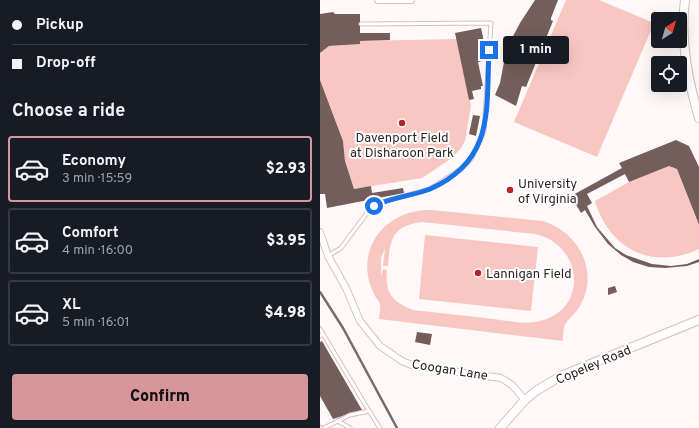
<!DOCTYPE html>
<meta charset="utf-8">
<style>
body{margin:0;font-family:Overpass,sans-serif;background:#20242c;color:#f1f3f6;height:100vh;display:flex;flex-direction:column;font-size:15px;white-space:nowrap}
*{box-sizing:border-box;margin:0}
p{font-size:13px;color:#9ea1a6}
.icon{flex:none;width:22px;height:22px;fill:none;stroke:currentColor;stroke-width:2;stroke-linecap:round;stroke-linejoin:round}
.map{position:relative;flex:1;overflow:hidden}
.details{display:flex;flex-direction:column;background:#171b24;width:320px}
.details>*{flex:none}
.guide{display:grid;align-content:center;height:88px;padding:0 12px;background:#171b24}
.needle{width:26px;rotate:37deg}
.controls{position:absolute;left:331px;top:12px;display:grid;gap:8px}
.controls a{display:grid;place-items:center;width:36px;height:36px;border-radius:4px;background:#171b24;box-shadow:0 4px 16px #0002;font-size:20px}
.end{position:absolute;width:18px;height:18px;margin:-9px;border:5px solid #1a73e8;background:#fff;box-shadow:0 0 0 2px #fff}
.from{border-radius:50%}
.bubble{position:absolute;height:28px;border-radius:4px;background:#171b24;box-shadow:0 4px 16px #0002;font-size:13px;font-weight:800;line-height:28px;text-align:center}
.guide b{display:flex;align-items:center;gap:14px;height:38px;font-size:15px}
.guide b+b{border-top:1px solid #363941}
.guide i{width:10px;height:10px;background:#f1f3f6}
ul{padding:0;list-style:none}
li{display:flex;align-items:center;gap:12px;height:66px;margin:0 8px 6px;padding:0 4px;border:2px solid #363941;border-radius:4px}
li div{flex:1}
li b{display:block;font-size:15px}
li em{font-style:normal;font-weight:800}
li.on{border-color:#d7979a}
li>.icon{width:36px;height:36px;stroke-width:1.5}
h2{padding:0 12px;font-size:18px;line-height:48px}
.primary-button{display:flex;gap:8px;margin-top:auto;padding:8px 12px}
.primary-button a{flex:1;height:46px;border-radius:4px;background:#d7979a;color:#111;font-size:16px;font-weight:800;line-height:46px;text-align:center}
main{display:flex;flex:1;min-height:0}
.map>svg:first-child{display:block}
</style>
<main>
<section class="details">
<div class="guide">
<b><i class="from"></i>Pickup</b>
<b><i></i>Drop-off</b>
</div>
<h2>Choose a ride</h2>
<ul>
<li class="on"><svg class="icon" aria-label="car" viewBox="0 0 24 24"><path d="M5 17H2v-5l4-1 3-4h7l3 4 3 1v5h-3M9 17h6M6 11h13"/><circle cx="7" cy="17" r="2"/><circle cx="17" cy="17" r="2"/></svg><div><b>Economy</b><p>3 min · 15:59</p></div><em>$2.93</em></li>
<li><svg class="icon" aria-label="car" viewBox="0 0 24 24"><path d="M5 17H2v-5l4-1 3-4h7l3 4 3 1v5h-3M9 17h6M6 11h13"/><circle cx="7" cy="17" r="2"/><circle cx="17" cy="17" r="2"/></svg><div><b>Comfort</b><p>4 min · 16:00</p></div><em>$3.95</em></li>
<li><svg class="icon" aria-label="car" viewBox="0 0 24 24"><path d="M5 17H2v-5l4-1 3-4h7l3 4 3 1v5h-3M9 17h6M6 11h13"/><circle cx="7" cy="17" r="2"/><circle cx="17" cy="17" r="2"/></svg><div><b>XL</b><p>5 min · 16:01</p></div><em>$4.98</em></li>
</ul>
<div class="primary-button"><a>Confirm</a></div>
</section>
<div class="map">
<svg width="379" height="428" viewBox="0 0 379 428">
<rect width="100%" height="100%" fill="#fef8f8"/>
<g fill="#f8c7c2" fill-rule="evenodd">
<polygon points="246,0 279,0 334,23 277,157 194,122"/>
<polygon points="137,39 151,106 145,141 141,148 132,158 102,178 34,189 25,161 23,141 0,80 0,53 9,46 40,44 40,41"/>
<path d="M349,166L357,169L379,226V249C332,271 289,249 275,201L309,182Z"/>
<path d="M111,210L223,221C258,232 279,270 261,304C257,312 251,316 246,323C243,327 243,336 243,341L59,319C59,315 61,308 60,304C60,302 56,298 55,296C52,290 49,283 48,276C42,237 74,209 111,210ZM102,222L215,234C263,244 269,310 220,321C205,325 189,321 174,319C147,316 120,313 93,310C71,301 65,293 67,270L63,269L61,276V258L65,248L63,266H68C70,239 72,226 102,222Z"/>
<polygon points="105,235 218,247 211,311 99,299"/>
</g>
<g fill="#735e5b">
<polygon points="215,0 238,0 231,18 231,20 233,21 206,87 202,86 196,106 175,95 180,83 184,62 190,43 183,41 185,37 191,40 200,23"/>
<polygon points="13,12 15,14 40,14 40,33 70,33 70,40 40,41 40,44 9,46 0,53 0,14"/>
<polygon points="161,28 165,46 161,47 165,57 162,58 162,61 158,62 163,86 161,86 161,89 152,91 154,99 149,100 135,33"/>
<polygon points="0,80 23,141 25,161 34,189 51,186 52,193 83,188 84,193 7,208 5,194 0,194"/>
<polygon points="153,115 160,116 156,136 149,134"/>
<polygon points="356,140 369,146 379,167 379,225 357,169 349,166 309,182 305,174 267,194 272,203 267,206 277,227 295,248 306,255 332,264 351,266 367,264 379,259 379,262 367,266 345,268 329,267 313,262 301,255 288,244 275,227 265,210 261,213 251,196 302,168 299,163"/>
<polygon points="295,286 297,292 288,295 288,288"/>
<polygon points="97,332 112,334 110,345 95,342"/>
<polygon points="2,341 42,410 13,419 0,396 0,342"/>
</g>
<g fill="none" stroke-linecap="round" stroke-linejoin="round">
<g stroke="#d8bfbc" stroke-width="5">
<g id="service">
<polyline points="8,256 21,248 47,213 54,206 62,202 110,189 142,168 151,159 164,132 171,23 41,24"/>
<polyline points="0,329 3,334"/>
<polyline points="0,336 3,334 49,411 30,415 4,428"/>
<polyline points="49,411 60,428"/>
<polyline points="18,421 30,428"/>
<polyline points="0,427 0,428"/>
</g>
</g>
<g stroke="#d8bfbc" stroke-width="8">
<g id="minor">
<polyline points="58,0 91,0"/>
<polyline points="0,232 8,256 26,288 40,321 60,346 82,361 94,366 181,378 192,385 205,400"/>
</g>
</g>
<g stroke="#d8bfbc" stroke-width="10">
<g id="tertiary">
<path d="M365,0C360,38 368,81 379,118"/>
<polyline points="180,428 205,400 216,391 241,376 379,320"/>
</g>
</g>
<use href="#service" stroke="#fff" stroke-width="3"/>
<use href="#minor" stroke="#fff" stroke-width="6"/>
<use href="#tertiary" stroke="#fff" stroke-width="8"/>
<polyline stroke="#746d6c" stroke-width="2.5" points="0,292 23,328 77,428"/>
</g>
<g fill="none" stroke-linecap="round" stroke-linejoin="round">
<path stroke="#1a73e8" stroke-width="5" d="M54,206C72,197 92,196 110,189C175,160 166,110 169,50"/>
</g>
<g fill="#b72729" stroke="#fff" stroke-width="1.5">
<circle cx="82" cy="123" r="4"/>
<circle cx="190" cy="190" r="4"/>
<circle cx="158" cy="273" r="4"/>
</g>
<g text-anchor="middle" stroke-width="4" stroke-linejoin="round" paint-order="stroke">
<g font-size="13" fill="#271e1d" stroke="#fff" text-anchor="start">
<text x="82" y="142" text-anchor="middle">Davenport Field<tspan x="82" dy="15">at Disharoon Park</tspan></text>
<text x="198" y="188">University<tspan x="198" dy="15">of Virginia</tspan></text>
<text x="166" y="278">Lannigan Field</text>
</g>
<g font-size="13" fill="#271e1d" stroke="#fff">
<text transform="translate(273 364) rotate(-23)" y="5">Copeley Road</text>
<text transform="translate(130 369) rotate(9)" y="5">Coogan Lane</text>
</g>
</g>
</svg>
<div class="controls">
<a><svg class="needle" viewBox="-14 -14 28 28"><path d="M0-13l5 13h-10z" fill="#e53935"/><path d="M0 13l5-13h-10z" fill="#9ea1a6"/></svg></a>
<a><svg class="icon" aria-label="locate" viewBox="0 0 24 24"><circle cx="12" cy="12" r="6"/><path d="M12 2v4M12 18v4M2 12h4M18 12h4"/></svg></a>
</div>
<i class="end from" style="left:54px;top:206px"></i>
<i class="end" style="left:169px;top:50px"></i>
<div class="bubble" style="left:183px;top:36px;width:66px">1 min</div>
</div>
</main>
